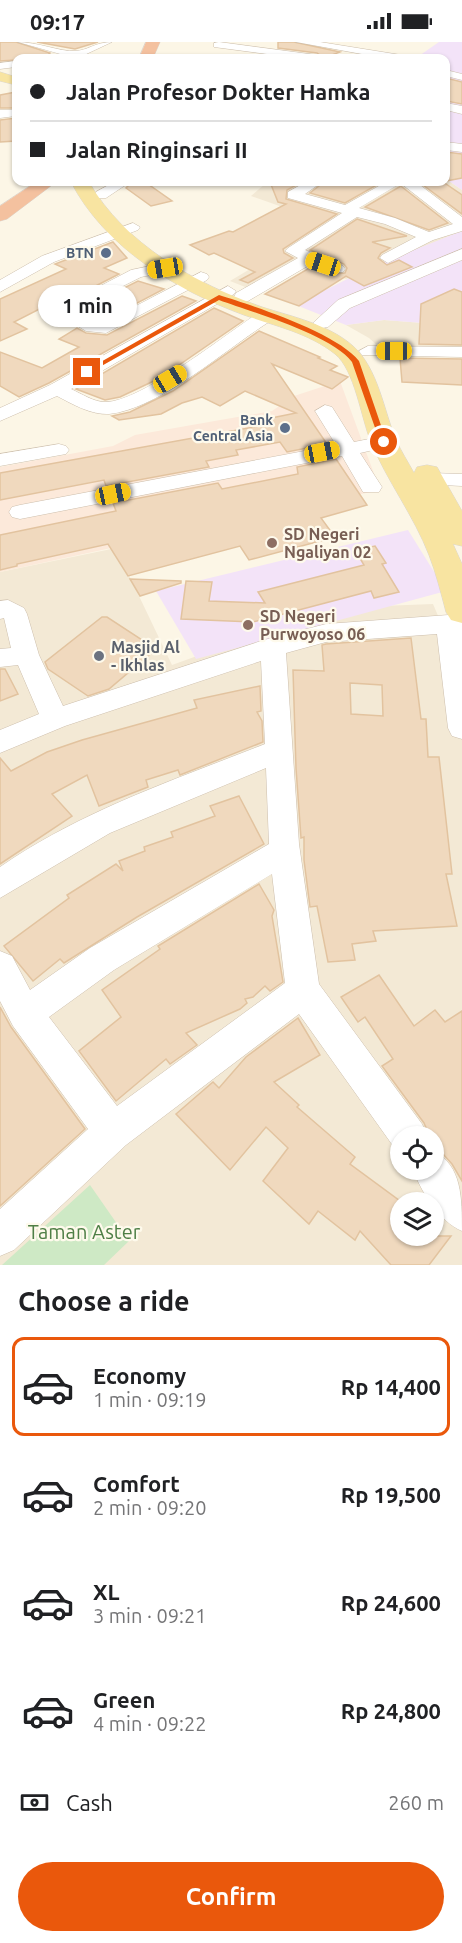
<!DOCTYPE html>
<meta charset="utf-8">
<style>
body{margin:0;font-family:Ubuntu,sans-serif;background:#f2f2f2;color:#202124;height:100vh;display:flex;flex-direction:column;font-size:22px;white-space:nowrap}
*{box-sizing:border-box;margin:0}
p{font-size:20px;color:#757577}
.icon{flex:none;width:33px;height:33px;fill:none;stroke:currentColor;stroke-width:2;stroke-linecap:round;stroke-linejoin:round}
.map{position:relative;height:1223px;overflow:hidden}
.side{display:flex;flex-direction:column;background:#fff;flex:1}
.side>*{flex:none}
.top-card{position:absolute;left:12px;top:12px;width:438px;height:132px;border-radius:12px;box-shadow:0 2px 4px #0004;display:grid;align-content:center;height:132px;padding:0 18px;background:#fff}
.buttons{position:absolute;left:390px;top:1084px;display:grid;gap:12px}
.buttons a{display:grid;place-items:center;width:54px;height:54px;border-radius:50%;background:#fff;box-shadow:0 2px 4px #0004;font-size:30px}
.end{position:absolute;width:27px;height:27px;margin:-14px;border:8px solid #ea580c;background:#fff;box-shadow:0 0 0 3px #fff}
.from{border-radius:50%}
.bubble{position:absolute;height:42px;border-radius:21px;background:#fff;box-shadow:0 2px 4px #0004;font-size:20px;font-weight:700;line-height:42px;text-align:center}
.car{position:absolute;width:18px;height:36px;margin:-18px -9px;border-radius:8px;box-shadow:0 0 4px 2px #0007;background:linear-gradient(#f5c518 24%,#345 0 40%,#f5c518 0 76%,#345 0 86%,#f5c518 0)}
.top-card b{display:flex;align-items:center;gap:21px;height:57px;font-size:22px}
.top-card b+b{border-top:2px solid #e0e0e0}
.top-card i{width:15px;height:15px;background:#202124}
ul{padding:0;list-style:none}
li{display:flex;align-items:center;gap:18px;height:99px;margin:0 12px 9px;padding:0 6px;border:3px solid transparent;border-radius:12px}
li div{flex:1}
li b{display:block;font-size:22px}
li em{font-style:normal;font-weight:700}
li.on{border-color:#ea580c}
li>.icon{width:54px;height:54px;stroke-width:1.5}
h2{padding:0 18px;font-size:27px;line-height:72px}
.pay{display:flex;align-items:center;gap:15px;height:66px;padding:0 18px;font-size:22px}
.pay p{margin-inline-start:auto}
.cta{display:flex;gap:12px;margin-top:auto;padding:12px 18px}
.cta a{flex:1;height:69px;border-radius:36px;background:#ea580c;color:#fff;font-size:24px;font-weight:700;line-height:69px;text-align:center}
.status{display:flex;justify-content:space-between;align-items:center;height:42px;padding:0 30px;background:#fff;direction:ltr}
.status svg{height:16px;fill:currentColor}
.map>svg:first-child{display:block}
</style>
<div class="status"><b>09:17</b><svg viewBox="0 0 49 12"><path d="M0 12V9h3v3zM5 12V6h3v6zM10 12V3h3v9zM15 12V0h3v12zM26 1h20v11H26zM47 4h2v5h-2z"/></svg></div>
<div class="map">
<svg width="462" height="1223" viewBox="0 0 462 1223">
<rect width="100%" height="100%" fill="#fcf6e6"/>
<g fill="#f3e9d5" fill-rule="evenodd">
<polygon points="446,137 462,148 462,189 346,237 308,222 258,250 230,239 272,214 305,173 251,154 267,140 446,140"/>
<polygon points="384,278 462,284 462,312 386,311 369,296 346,283"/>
<path d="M116,506L172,623L330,566L433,562L453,609L462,667V1223H0V530ZM400,1095H434V1128H400ZM400,1161H434V1194H400Z"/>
</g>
<polygon fill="#fce9da" points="340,339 380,448 0,530 0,425 113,404 135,393 272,369 294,354"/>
<g fill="#f3e3f8">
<polygon points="439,0 462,0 462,148 446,137 446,16 416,16"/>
<polygon points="462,189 462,284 384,278 346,283 296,263 371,225"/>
<polygon points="408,488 446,549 196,617 156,549"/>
</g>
<polygon fill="#cee9c5" points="90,1143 129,1199 104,1223 2,1223"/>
<g fill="#f0d9be" stroke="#e2c39f" stroke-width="1.5" fill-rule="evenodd">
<polygon points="0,0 16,0 50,11 45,16 0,19"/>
<polygon points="37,0 98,0 75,7"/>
<polygon points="278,0 294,0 340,10 324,16 317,11 278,6"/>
<polygon points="446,36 462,40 462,62 446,59"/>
<polygon points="16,50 16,66 0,66 0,53"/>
<polygon points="16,76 16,99 0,100 0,78"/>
<polygon points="446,110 462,112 462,136 446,139"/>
<polygon points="132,140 145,140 172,159 151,164 126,146"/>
<polygon points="270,140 302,140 287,148 286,157 337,172 283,207 284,211 293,216 248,241 240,238 255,230 214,211 209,213 190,203 229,189 233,190 286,162 278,160"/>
<polygon points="324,140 382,140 345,161 310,151"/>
<polygon points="419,140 443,140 462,153 462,172"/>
<polygon points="401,144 402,145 448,181 429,188 365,165"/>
<polygon points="357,177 407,194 372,200 390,206 381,211 378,216 387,223 399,218 412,225 364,244 346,234 299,264 265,252 311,225 330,232 345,231 347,226 344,222 310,208"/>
<polygon points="113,200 127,216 104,226 119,232 80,252 81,259 96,260 138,239 164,247 103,279 53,260 14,280 27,287 0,299 0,257 66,227 55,222"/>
<polygon points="454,247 462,250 462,303 419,302 421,262"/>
<polygon points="182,254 196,259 49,341 19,355 0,344 0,310 42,326 79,305 59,297 77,286 86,291 107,293"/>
<polygon points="214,266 243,279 160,336 120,355 105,358 76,347"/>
<polygon points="259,289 320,315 318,316 337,324 330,328 348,335 332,347 272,322 327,402 287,410 280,400 236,408 238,413 206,419 209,425 106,444 104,438 0,458 0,431 254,385 251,380 296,371 245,349 220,364 202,355 182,361 161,372 119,378 112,374 130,370 173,349"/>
<polygon points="400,316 462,317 462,343 402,340"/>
<polygon points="336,417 367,463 321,476 335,495 249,518 240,504 128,534 108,502 17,522 17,524 0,528 0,493 116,469 113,461 218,441 222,447 298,432 297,425"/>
<polygon points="375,504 386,521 382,522 399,550 374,556 371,549 253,580 181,577 186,539 212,540 209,559 265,561 258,550 364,523 355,508"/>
<polygon points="130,537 181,539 181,541 140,554"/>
<polygon points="102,575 107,575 156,607 109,647 88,654 48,627 45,620"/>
<path d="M411,596L421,677H426L428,715H439L452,832H446L457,884L373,889L376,899L352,902L355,918L328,920L317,864L310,865L304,818V795L301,796L296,726L293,628L324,629L322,603L326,602ZM350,641L382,643L383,674L351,672Z"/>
<polygon points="0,627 5,627 18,652 0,659"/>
<polygon points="260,644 261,669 257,670 262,679 263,700 180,733 178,728 146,738 148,745 99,764 87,733 52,752 72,774 0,822 0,716 11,729 47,710 82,698 197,666 194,658"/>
<polygon points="239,754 264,802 137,875 64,921 60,917 33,939 4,904 69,856 67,853 116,822 123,829 119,819 145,809 144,805 173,795 171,790 215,774 210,764"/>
<polygon points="259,842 274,868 272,874 283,940 270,949 265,944 253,955 245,957 247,961 240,967 186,991 197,1003 170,1022 166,1017 116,1059 79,1009 121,975 102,948 160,907 158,904"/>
<polygon points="379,933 414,984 435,968 445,980 462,969 462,1139 452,1122 434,1102 434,1095 430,1095 424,1081 382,1024 393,1017 365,975 358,980 341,955"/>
<polygon points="0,965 11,985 85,1087 0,1164"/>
<polygon points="298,976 320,1013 274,1040 299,1063 297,1065 355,1115 350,1122 400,1159 400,1194 451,1194 429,1223 391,1223 360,1189 355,1198 318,1169 309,1182 263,1139 288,1106 266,1085 230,1128 176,1072 213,1040 219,1046 246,1015"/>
</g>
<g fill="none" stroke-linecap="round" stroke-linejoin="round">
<g stroke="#cdbfad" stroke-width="1">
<g id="minor">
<path d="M18,0C37,0 61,10 75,9C87,9 95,0 112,0L80,15L47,16L48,14L60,12Z"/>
<polygon points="219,0 317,13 322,16 297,16 214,5 214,1"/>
<polygon points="296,0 320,0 401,13 406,16 384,16"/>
<polygon points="16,19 16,25 0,27 0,21"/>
<polygon points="446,28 462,32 462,38 446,34"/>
<polygon points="446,61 462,64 462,72 446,68"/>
<polygon points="0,68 16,68 16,74 0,76"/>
<polygon points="446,100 462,102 462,110 446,108"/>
<polygon points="114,140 130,140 106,156 96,156 96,150"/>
<path d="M306,140H322L305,152L345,163L386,140H416L462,175V189L433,198L388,221L380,216L382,213L416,195L385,182L357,175L305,208L343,224L345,227L343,230H331L311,222L248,259H236L234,255L236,251L298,216L285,209L288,206L342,171L288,156V150ZM401,141L403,143L453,182L429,190L395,176L359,166Z"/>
<polygon points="133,181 140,185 138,188 54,220 0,250 0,238 42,214"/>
<polygon points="462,207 462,218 350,266 328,285 322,286 313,281 338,258"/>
<polygon points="165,221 171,223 173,226 171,229 141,235 95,258 83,258 81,254 131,228"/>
<polygon points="201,230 207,232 209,235 207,238 106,291 86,289 61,274 70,269 103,281"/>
<path d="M228,244L236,249L234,252L71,347C82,352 94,360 105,360C140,361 227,291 260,270H272L275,274L272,278C228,305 160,367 109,372C91,373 72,362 57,354L0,379V366L50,343Z"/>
<polygon points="368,304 462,305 462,315 362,313 359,309"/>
<polygon points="325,363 332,365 354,400 384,394 391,396 394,400 391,404 360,411 382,445 379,450 363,450 342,414 20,477 12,475 9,470 12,465 20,463 336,403 315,369"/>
<polygon points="59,402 66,404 69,408 66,412 0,424 0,412"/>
<polygon points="430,431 462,432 462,444 423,442 419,437 423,432"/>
<path d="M8,558L24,566L27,572L39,613L63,664L264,598L326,582L462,572V697L452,694L448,686L437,592L326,600L286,611L299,802L319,942L422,1082L428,1095H400V1110L396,1108L299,972L126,1103L14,1208L0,1214V1167L88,1087L13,984L0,959V909L12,914L30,948L90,906L269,802L266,726L110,791L0,856V825C81,769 174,738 265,702L261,619L65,684L0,711V688L39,672L18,623L0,625V607L11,606L4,576L0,577V559ZM272,832L285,941L117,1064L49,975L114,928Z"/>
<path d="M434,1109C462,1124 462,1156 462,1189C439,1179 422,1151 413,1128H434Z"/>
</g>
</g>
<g stroke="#dbd6d0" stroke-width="1">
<g id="major">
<polygon points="0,30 16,35 16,43 0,39"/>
<path d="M71,140H89C124,202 196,242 262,265C293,275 328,282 353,304C378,326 384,369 396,398C401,409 408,420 414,431L417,425L427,423L437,425L462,469V504L453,502L462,522V581L451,578L446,570C441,551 436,531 429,513C414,474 387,439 371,400C361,376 355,328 335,312C309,291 275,284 244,273C176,248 105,206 71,140Z"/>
</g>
</g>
<g stroke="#dbd6d0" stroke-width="1">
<g id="highway">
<polygon points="146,0 160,0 153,16 139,16"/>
<polygon points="36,140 56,140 7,177 0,179 0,164"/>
</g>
</g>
<use href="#minor" fill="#fff" fill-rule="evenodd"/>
<use href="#major" fill="#f8e4a1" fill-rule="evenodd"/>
<use href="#highway" fill="#f4c19f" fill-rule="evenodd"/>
</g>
<path fill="#ea580c" d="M219,253C254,264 337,291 359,319L387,401L380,400L352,320C330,292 254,271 219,258L89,331L83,330Z"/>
<g fill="#5c6f8a" stroke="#fefaec" stroke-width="2">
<circle cx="106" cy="211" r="6"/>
<circle cx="285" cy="386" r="6"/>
</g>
<g fill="#8d6e63" stroke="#fefaec" stroke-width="2">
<circle cx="272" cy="501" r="6"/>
<circle cx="248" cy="583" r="6"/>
</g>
<circle fill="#6b7280" stroke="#fefaec" stroke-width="2" cx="99" cy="614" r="6"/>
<g text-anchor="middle" stroke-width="4.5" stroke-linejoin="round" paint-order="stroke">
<g font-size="14" font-weight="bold" fill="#4e5e75" stroke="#fefaec" text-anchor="end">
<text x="94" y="216">BTN</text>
<text x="273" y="383">Bank<tspan x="273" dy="16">Central Asia</tspan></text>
</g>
<g font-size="16" font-weight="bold" fill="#785e54" stroke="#fefaec" text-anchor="start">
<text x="284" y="498">SD Negeri<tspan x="284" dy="18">Ngaliyan 02</tspan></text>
<text x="260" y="580">SD Negeri<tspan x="260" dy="18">Purwoyoso 06</tspan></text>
</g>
<g font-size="16" font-weight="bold" fill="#5b616d" stroke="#fefaec" text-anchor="start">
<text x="111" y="611">Masjid Al<tspan x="111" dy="18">- Ikhlas</tspan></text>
</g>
<g font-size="20" fill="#4f7f46" stroke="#fefaec">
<text x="84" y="1197">Taman Aster</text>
</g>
</g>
</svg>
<div class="buttons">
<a><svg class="icon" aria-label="locate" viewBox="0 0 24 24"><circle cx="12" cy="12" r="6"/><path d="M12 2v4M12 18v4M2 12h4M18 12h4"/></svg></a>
<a><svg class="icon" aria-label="layers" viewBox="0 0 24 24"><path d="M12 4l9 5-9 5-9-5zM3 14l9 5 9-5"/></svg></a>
</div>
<i class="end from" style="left:384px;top:400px"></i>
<i class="end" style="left:87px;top:330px"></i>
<div class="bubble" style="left:38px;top:243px;width:99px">1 min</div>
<i class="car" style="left:323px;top:222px;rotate:288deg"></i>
<i class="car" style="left:165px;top:226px;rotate:260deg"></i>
<i class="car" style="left:394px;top:309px;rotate:270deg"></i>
<i class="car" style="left:170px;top:337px;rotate:59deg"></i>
<i class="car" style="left:322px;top:410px;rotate:79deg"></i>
<i class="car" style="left:113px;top:452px;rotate:78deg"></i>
<div class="top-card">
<b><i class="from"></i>Jalan Profesor Dokter Hamka</b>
<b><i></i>Jalan Ringinsari II</b>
</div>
</div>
<section class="side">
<h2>Choose a ride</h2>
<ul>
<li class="on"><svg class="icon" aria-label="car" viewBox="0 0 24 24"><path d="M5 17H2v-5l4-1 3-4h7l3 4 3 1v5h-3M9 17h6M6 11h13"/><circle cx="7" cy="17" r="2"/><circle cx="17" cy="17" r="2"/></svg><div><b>Economy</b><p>1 min · 09:19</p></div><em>Rp 14,400</em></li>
<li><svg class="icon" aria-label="car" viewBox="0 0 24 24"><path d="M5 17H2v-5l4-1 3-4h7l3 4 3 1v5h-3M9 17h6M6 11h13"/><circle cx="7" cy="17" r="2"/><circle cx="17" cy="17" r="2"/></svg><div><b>Comfort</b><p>2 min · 09:20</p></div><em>Rp 19,500</em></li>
<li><svg class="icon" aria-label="car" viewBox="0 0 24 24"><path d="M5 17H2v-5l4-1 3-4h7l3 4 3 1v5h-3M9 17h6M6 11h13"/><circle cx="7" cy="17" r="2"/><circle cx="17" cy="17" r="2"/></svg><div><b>XL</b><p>3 min · 09:21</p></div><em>Rp 24,600</em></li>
<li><svg class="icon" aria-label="car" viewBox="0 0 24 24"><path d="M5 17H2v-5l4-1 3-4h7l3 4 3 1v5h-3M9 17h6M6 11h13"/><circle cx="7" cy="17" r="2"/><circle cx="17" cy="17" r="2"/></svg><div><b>Green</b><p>4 min · 09:22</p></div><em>Rp 24,800</em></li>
</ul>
<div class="pay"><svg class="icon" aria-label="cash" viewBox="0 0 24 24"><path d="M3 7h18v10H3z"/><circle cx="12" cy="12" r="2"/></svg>Cash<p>260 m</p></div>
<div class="cta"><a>Confirm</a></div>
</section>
